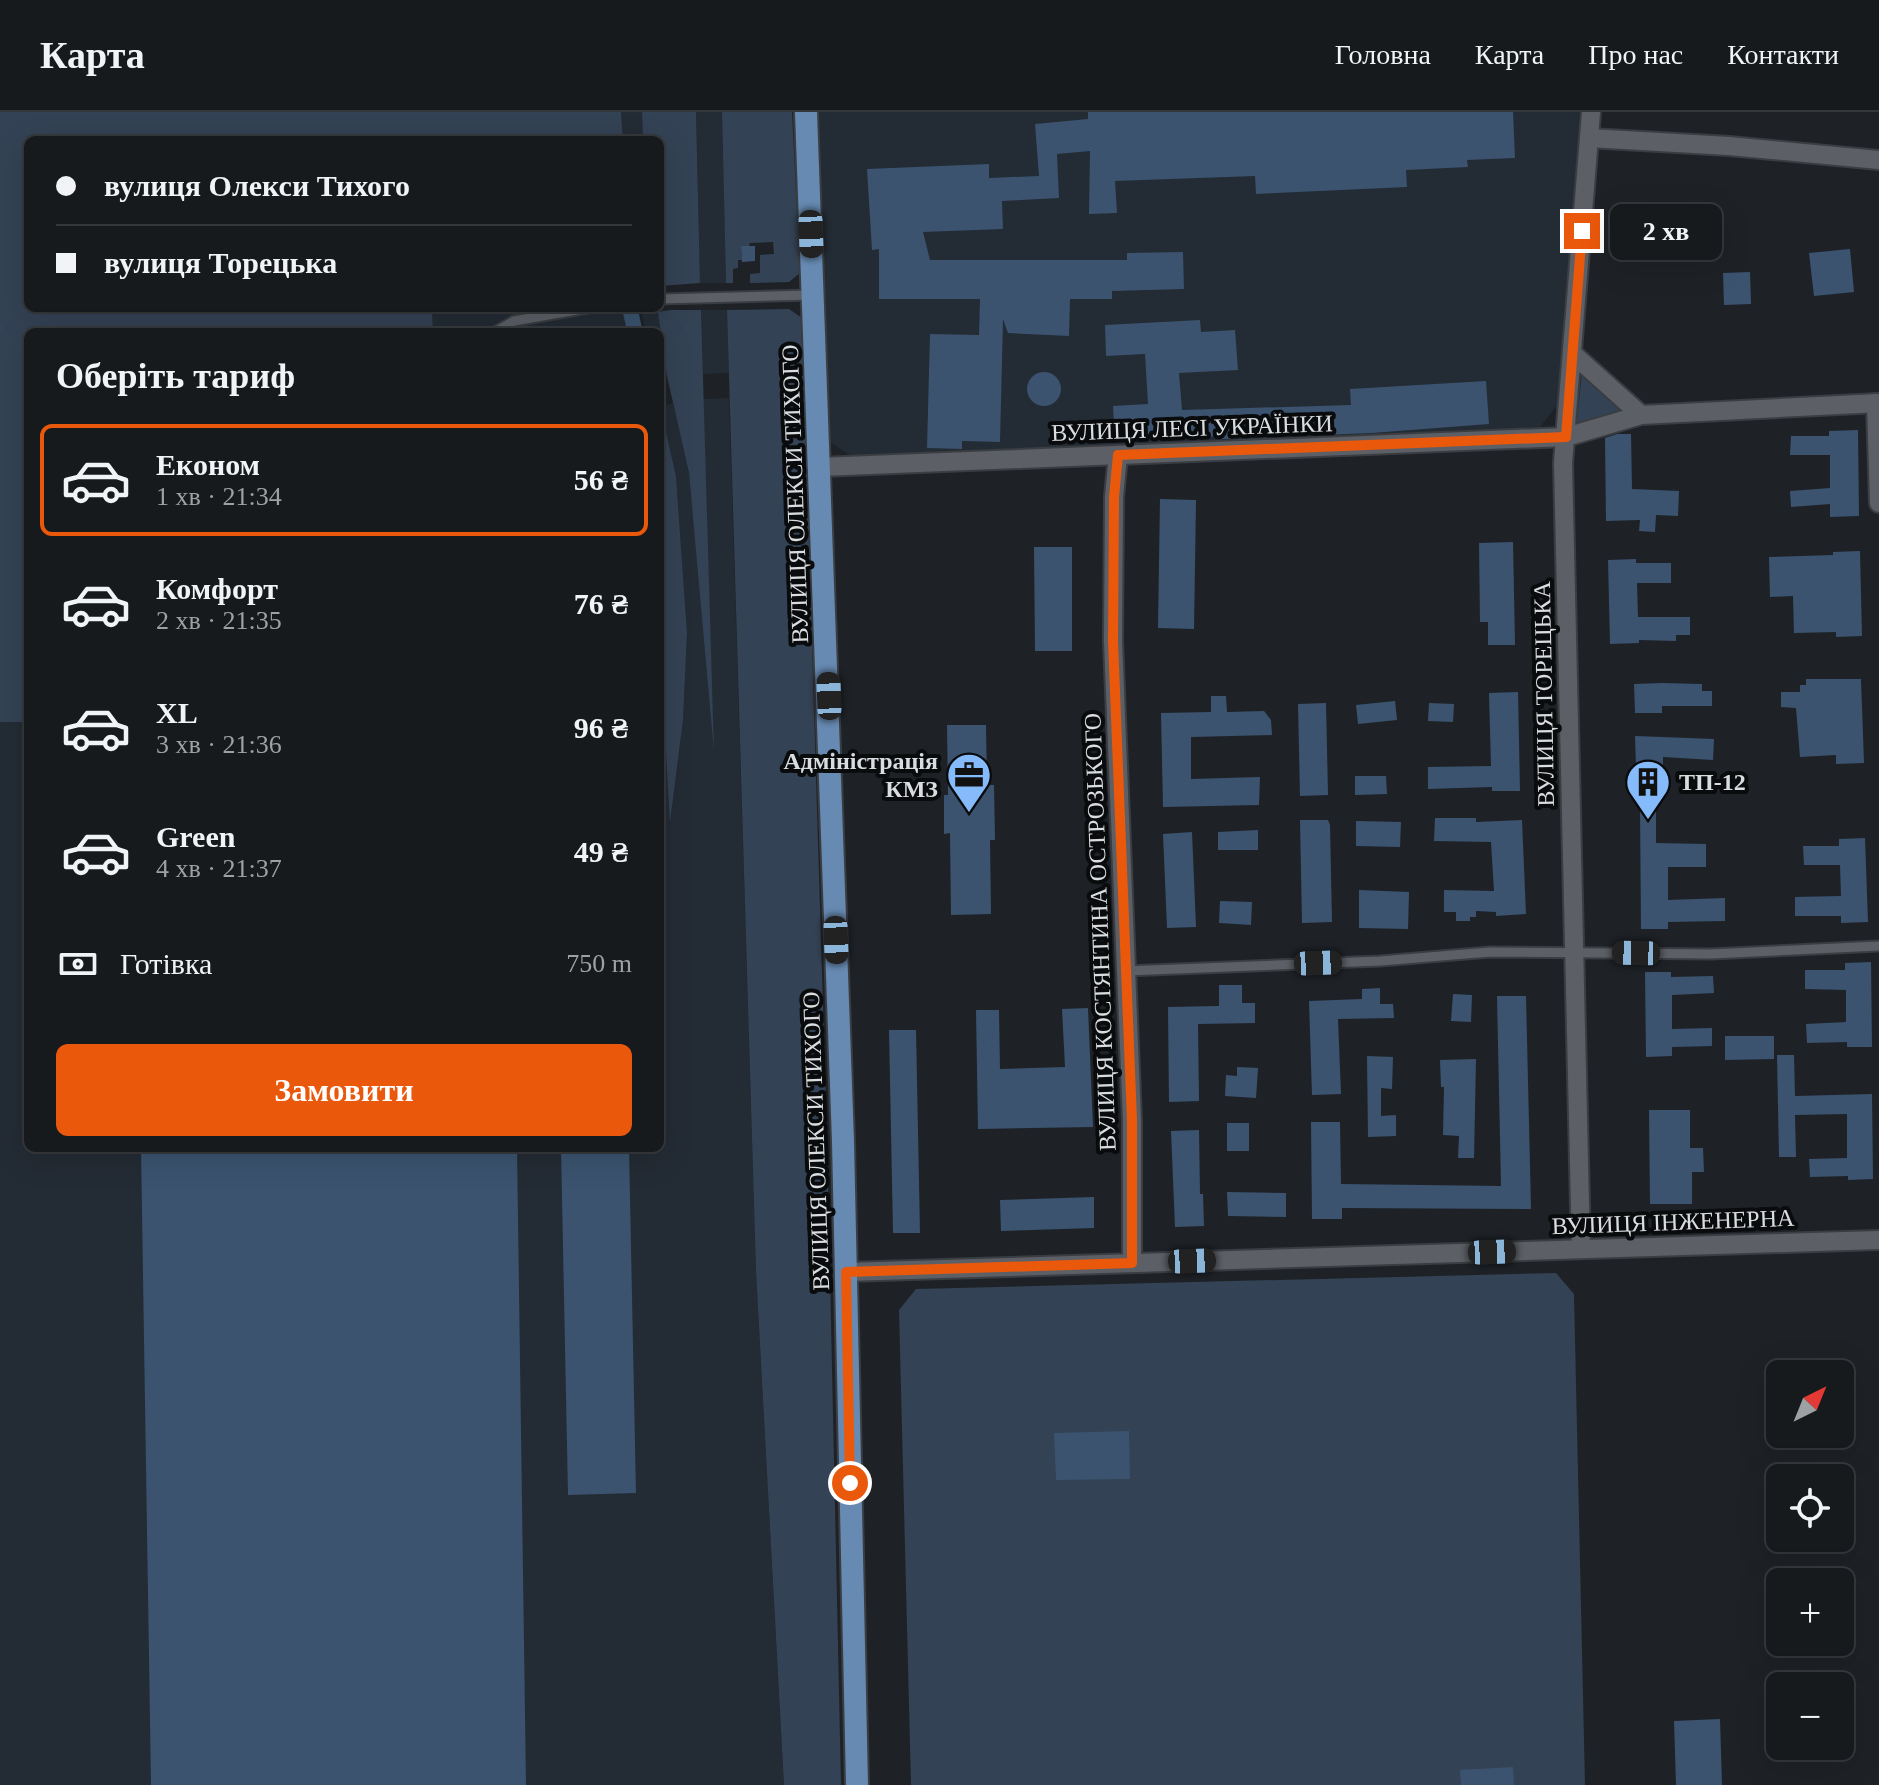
<!DOCTYPE html>
<html lang="uk">
<meta charset="utf-8">
<style>
body{margin:0;font-family:Georgia,serif;background:#1f2326;color:#f1f3f6;height:100vh;display:flex;flex-direction:column;font-size:30px;white-space:nowrap}
*{box-sizing:border-box;margin:0}
p{font-size:26px;color:#9ea1a4}
.icon{flex:none;width:44px;height:44px;fill:none;stroke:currentColor;stroke-width:2;stroke-linecap:round;stroke-linejoin:round}
.map{position:relative;flex:1;overflow:hidden}
.side{position:absolute;left:24px;top:216px;width:640px;height:824px;display:flex;flex-direction:column;background:#161a1d;border-radius:12px;box-shadow:0 8px 32px #0002,0 0 0 2px #35383b}
.side>*{flex:none}
.guide{position:absolute;left:24px;top:24px;width:640px;height:176px;border-radius:12px;box-shadow:0 8px 32px #0002,0 0 0 2px #35383b;display:grid;align-content:center;height:176px;padding:0 32px;background:#161a1d}
.needle{width:52px;rotate:43deg}
.controls{position:absolute;left:1766px;top:1248px;display:grid;gap:16px}
.controls a{display:grid;place-items:center;width:88px;height:88px;border-radius:12px;background:#161a1d;box-shadow:0 8px 32px #0002,0 0 0 2px #35383b;font-size:40px}
.end{position:absolute;width:36px;height:36px;margin:-18px;border:10px solid #ea580c;background:#fff;box-shadow:0 0 0 4px #fff}
.from{border-radius:50%}
.bubble{position:absolute;height:56px;border-radius:12px;background:#161a1d;box-shadow:0 8px 32px #0002,0 0 0 2px #35383b;font-size:26px;font-weight:600;line-height:56px;text-align:center}
.car{position:absolute;width:24px;height:48px;margin:-24px -12px;border-radius:10px;box-shadow:0 0 6px 2px #0007;background:linear-gradient(#222 24%,#8ab4d8 0 40%,#222 0 76%,#8ab4d8 0 86%,#222 0)}
.guide b{display:flex;align-items:center;gap:28px;height:76px;font-size:30px}
.guide b+b{border-top:2px solid #35383b}
.guide i{width:20px;height:20px;background:#f1f3f6}
ul{padding:0;list-style:none}
li{display:flex;align-items:center;gap:24px;height:112px;margin:0 16px 12px;padding:0 16px;border:4px solid transparent;border-radius:12px}
li div{flex:1}
li b{display:block;font-size:30px}
li em{font-style:normal;font-weight:600}
li.current{border-color:#ea580c}
li>.icon{width:72px;height:72px;stroke-width:1.5}
h2{padding:0 32px;font-size:36px;line-height:96px}
.pay{display:flex;align-items:center;gap:20px;height:88px;padding:0 32px;font-size:30px}
.pay p{margin-inline-start:auto}
.button{display:flex;gap:16px;margin-top:auto;padding:16px 32px}
.button a{flex:1;height:92px;border-radius:12px;background:#ea580c;color:#fff;font-size:32px;font-weight:600;line-height:92px;text-align:center}
header{display:flex;align-items:center;gap:48px;box-sizing:border-box;height:112px;padding:0 40px;background:#161a1d;border-bottom:2px solid #35383b}
header strong{font-size:38px}
nav{display:flex;gap:44px;margin-inline-start:auto;font-size:28px}
.map>svg:first-child{display:block}
</style>
<header>
<strong>Карта</strong>
<nav><a>Головна</a><a>Карта</a><a>Про нас</a><a>Контакти</a></nav>
</header>
<div class="map">
<svg width="1879" height="1673" viewBox="0 0 1879 1673">
<rect width="100%" height="100%" fill="#1e2227"/>
<g fill="#232b34">
<polygon points="621,0 642,0 643,28 623,28"/>
<polygon points="696,0 722,0 726,171 700,171"/>
<polygon points="817,0 1580,0 1559,291 1539,316 851,344 830,330"/>
<polygon points="432,196 638,196 642,220 433,220"/>
<polygon points="641,196 658,196 667,264 660,265 660,220 645,220"/>
<polygon points="701,198 727,198 729,261 703,262"/>
<polygon points="729,286 756,1159 784,1673 0,1673 0,610 28,610 28,1036 660,1036 660,533 671,705 683,608 687,521 676,364 660,295 673,291 689,361 713,620 703,287"/>
</g>
<g fill="#334254">
<polygon points="0,0 621,0 623,28 28,28 28,196 432,196 433,220 28,220 28,610 0,610"/>
<polygon points="642,0 696,0 700,171 660,174 660,28 643,28"/>
<polygon points="722,0 792,0 800,161 789,170 750,171 750,162 760,161 760,143 774,142 773,130 750,131 749,134 741,134 742,148 738,148 738,156 733,157 733,171 726,171"/>
<polygon points="789,197 802,206 827,1025 841,1673 784,1673 756,1159 727,198"/>
<polygon points="670,198 701,198 714,640 689,361 667,264 658,200"/>
<polygon points="1582,261 1625,299 1576,316"/>
<polygon points="660,294 676,364 687,521 683,608 670,711 660,533"/>
<polygon points="1556,1161 1574,1182 1585,1673 911,1673 899,1198 916,1177"/>
</g>
<g fill="#3b536f">
<polygon points="1088,0 1513,0 1515,46 1467,48 1468,55 1406,58 1407,75 1256,82 1255,64 1115,69 1117,101 1089,102 1090,39 1057,42 1059,86 1002,89 1003,117 923,120 930,148 1127,148 1127,141 1183,140 1184,177 1112,179 1112,187 1070,187 1069,224 1008,221 1003,207 1000,330 962,329 962,337 927,336 930,222 979,223 980,187 879,187 879,137 872,138 867,57 989,52 989,66 1039,64 1035,12 1088,7"/>
<polygon points="741,134 755,134 755,149 742,150"/>
<polygon points="1850,137 1854,180 1814,184 1809,141"/>
<polygon points="1750,160 1751,192 1724,193 1723,161"/>
<polygon points="638,198 642,216 627,219 623,201"/>
<polygon points="1200,208 1201,220 1235,218 1238,258 1179,261 1182,298 1351,293 1350,277 1486,269 1489,312 1372,321 1221,327 1221,324 1115,330 1113,294 1148,292 1145,242 1106,244 1105,213"/>
<circle cx="1044" cy="277" r="17"/>
<polygon points="1858,318 1859,404 1830,405 1830,392 1791,395 1790,379 1830,376 1830,343 1790,343 1791,324 1829,324 1829,319"/>
<polygon points="1617,322 1631,322 1632,377 1679,379 1678,404 1656,403 1655,420 1639,419 1640,408 1606,409 1605,326"/>
<polygon points="1160,387 1196,388 1194,517 1158,516"/>
<polygon points="1513,430 1515,533 1488,533 1488,510 1480,510 1479,431"/>
<polygon points="1034,435 1072,435 1072,539 1035,539"/>
<polygon points="1860,439 1862,524 1836,525 1836,520 1794,521 1793,484 1770,485 1769,445 1833,443 1833,440"/>
<polygon points="1636,447 1636,451 1671,451 1671,471 1637,471 1638,505 1690,505 1690,523 1676,523 1676,529 1639,528 1639,531 1610,532 1608,448"/>
<polygon points="1806,567 1861,567 1864,651 1836,652 1836,643 1800,645 1796,596 1781,595 1781,580 1800,580 1800,573 1806,573"/>
<polygon points="1662,571 1702,572 1702,579 1712,579 1712,594 1662,594 1662,601 1635,601 1634,572"/>
<polygon points="1518,580 1520,679 1492,679 1492,675 1428,677 1428,655 1491,654 1489,581"/>
<polygon points="1211,584 1226,584 1227,600 1264,599 1271,608 1272,623 1191,625 1191,667 1260,665 1259,693 1163,695 1161,601 1211,600"/>
<polygon points="1395,589 1397,608 1358,612 1356,593"/>
<polygon points="1326,591 1328,683 1300,684 1298,592"/>
<polygon points="1429,591 1454,592 1453,610 1428,609"/>
<polygon points="947,613 986,613 987,673 994,673 995,728 990,728 991,802 951,803 950,721 944,722 944,683 948,683"/>
<polygon points="1635,624 1714,627 1713,648 1663,645 1663,654 1636,655"/>
<polygon points="1355,664 1386,664 1387,682 1355,683"/>
<polygon points="1640,697 1656,697 1656,731 1706,732 1706,755 1668,755 1668,788 1725,786 1725,809 1668,810 1668,817 1641,817"/>
<polygon points="1435,706 1476,706 1476,710 1522,708 1526,802 1496,804 1496,800 1476,799 1476,805 1470,805 1470,809 1456,809 1456,800 1444,800 1444,778 1494,779 1491,730 1434,729"/>
<polygon points="1300,708 1328,708 1330,713 1332,810 1302,811"/>
<polygon points="1356,709 1401,710 1400,735 1356,734"/>
<polygon points="1258,718 1258,738 1218,738 1218,720"/>
<polygon points="1192,720 1196,815 1167,816 1163,722"/>
<polygon points="1865,726 1868,810 1841,811 1841,804 1795,804 1795,785 1841,784 1840,753 1804,753 1803,734 1839,734 1839,727"/>
<polygon points="1359,778 1409,780 1408,817 1359,816"/>
<polygon points="1220,789 1252,790 1251,813 1219,811"/>
<polygon points="1871,850 1872,935 1847,935 1847,930 1807,931 1806,912 1846,910 1846,878 1805,877 1805,858 1845,858 1845,851"/>
<polygon points="1645,860 1671,860 1671,865 1713,864 1714,881 1672,883 1672,917 1712,916 1712,934 1672,935 1672,944 1646,945"/>
<polygon points="1219,873 1242,873 1242,891 1255,891 1255,911 1198,912 1199,989 1169,990 1168,895 1219,894"/>
<polygon points="1380,876 1380,892 1393,892 1394,906 1338,907 1341,982 1312,983 1309,889 1362,887 1362,877"/>
<polygon points="1453,882 1472,883 1471,910 1451,909"/>
<polygon points="1497,884 1526,884 1531,1097 1342,1096 1342,1107 1312,1107 1311,1010 1340,1010 1341,1072 1501,1074"/>
<polygon points="1088,896 1093,1015 978,1017 976,898 999,898 1000,957 1065,955 1062,897"/>
<polygon points="889,918 916,918 920,1121 893,1121"/>
<polygon points="1725,924 1774,924 1774,947 1725,948"/>
<polygon points="1777,943 1794,943 1795,984 1872,982 1873,1067 1848,1068 1848,1064 1810,1065 1809,1047 1847,1046 1847,1002 1795,1003 1796,1045 1779,1045"/>
<polygon points="1367,944 1393,945 1392,977 1381,976 1381,1004 1396,1003 1396,1024 1368,1025"/>
<polygon points="1476,947 1474,1046 1458,1046 1459,1024 1443,1023 1444,975 1441,975 1440,948"/>
<polygon points="1237,955 1258,956 1256,986 1225,984 1226,963 1237,964"/>
<polygon points="1649,998 1690,998 1690,1036 1703,1036 1704,1060 1692,1060 1692,1092 1650,1092"/>
<rect x="1227" y="1011" width="22" height="28"/>
<polygon points="1199,1018 1200,1082 1203,1082 1204,1114 1175,1115 1171,1019"/>
<polygon points="141,1036 517,1036 526,1673 151,1673"/>
<polygon points="561,1036 629,1036 636,1381 568,1383"/>
<polygon points="1227,1080 1286,1081 1286,1105 1228,1104"/>
<polygon points="1094,1085 1094,1116 1001,1119 1000,1088"/>
<polygon points="1129,1319 1130,1367 1056,1368 1054,1321"/>
<polygon points="1720,1607 1722,1673 1676,1673 1674,1609"/>
<polygon points="1513,1655 1514,1673 1461,1673 1460,1658"/>
</g>
<g fill="none" stroke-linecap="round" stroke-linejoin="round">
<g stroke="#3a3d41" stroke-width="13">
<g id="service">
<polyline points="660,187 813,183"/>
<polyline points="495,220 514,209 588,196"/>
<polyline points="1125,859 1380,849 1490,840 1711,842 1879,834"/>
</g>
</g>
<g stroke="#3a3d41" stroke-width="22">
<g id="minor">
<polyline points="1589,26 1729,34 1879,48"/>
<polyline points="1573,242 1641,303"/>
<polyline points="1876,291 1879,391"/>
<polyline points="1118,343 1114,385 1113,529 1132,1009 1132,1151"/>
<polyline points="820,355 1566,325 1641,303 1879,291"/>
<polyline points="1581,1137 1563,351 1591,0"/>
<polyline points="846,1160 1879,1128"/>
</g>
</g>
<g stroke="#3a3d41" stroke-width="26">
<polyline id="primary" points="806,0 843,1029 857,1673"/>
</g>
<use href="#service" stroke="#5c6066" stroke-width="9"/>
<use href="#minor" stroke="#5c6066" stroke-width="18"/>
<use href="#primary" stroke="#678ab2" stroke-width="22"/>
</g>
<g fill="none" stroke-linecap="round" stroke-linejoin="round">
<polyline stroke="#ea580c" stroke-width="10" points="850,1371 846,1160 1132,1151 1132,1009 1113,529 1114,385 1118,343 1566,325 1582,119"/>
</g>
<defs>
<g id="office-pin" transform="scale(2.3)"><path d="M0 17L-7.5 6A9.5 9.5 0 1 1 7.5 6Z" fill="#85bbfb" stroke="#090b0d"/><path d="M-6-3h4V-5.5h4V-3h4V5H-6ZM-1-4.5V-3h2v-1.5ZM-6 0V1H6V0Z" fill="#111"/></g>
<g id="building-pin" transform="scale(2.3)"><path d="M0 17L-7.5 6A9.5 9.5 0 1 1 7.5 6Z" fill="#85bbfb" stroke="#090b0d"/><path d="M-4-6H4V6H1V3H-1V6H-4ZM-2.5-4.3h1.7v1.8h-1.7ZM.8-4.3h1.7v1.8H.8ZM-2.5-1h1.7V.8h-1.7ZM.8-1h1.7V.8H.8Z" fill="#111"/></g>
</defs>
<g fill-rule="evenodd">
<use href="#office-pin" x="969" y="663"/>
<use href="#building-pin" x="1648" y="670"/>
</g>
<g text-anchor="middle" stroke-width="8" stroke-linejoin="round" paint-order="stroke">
<g font-size="24" fill="#dadde0" stroke="#090b0d">
<text transform="translate(1192 316) rotate(-2)" y="8">ВУЛИЦЯ ЛЕСІ УКРАЇНКИ</text>
<text transform="translate(795 382) rotate(-92)" y="8">ВУЛИЦЯ ОЛЕКСИ ТИХОГО</text>
<text transform="translate(1544 582) rotate(-91)" y="8">ВУЛИЦЯ ТОРЕЦЬКА</text>
<text transform="translate(1100 820) rotate(-92)" y="8">ВУЛИЦЯ КОСТЯНТИНА ОСТРОЗЬКОГО</text>
<text transform="translate(816 1029) rotate(-92)" y="8">ВУЛИЦЯ ОЛЕКСИ ТИХОГО</text>
<text transform="translate(1673 1110) rotate(-2)" y="8">ВУЛИЦЯ ІНЖЕНЕРНА</text>
</g>
<g font-size="24" font-weight="bold" fill="#dadde0" stroke="#090b0d" text-anchor="end">
<text x="938" y="657">Адміністрація<tspan x="938" dy="28">КМЗ</tspan></text>
<text x="1679" y="678" text-anchor="start">ТП-12</text>
</g>
</g>
</svg>
<div class="controls">
<a><svg class="needle" viewBox="-14 -14 28 28"><path d="M0-13l5 13h-10z" fill="#e53935"/><path d="M0 13l5-13h-10z" fill="#9ea1a4"/></svg></a>
<a><svg class="icon" aria-label="locate" viewBox="0 0 24 24"><circle cx="12" cy="12" r="6"/><path d="M12 2v4M12 18v4M2 12h4M18 12h4"/></svg></a>
<a>+</a>
<a>−</a>
</div>
<i class="end from" style="left:850px;top:1371px"></i>
<i class="end" style="left:1582px;top:119px"></i>
<div class="bubble" style="left:1610px;top:92px;width:112px">2 хв</div>
<i class="car" style="left:811px;top:122px;rotate:178deg"></i>
<i class="car" style="left:829px;top:584px;rotate:358deg"></i>
<i class="car" style="left:836px;top:828px;rotate:178deg"></i>
<i class="car" style="left:1636px;top:841px;rotate:271deg"></i>
<i class="car" style="left:1318px;top:851px;rotate:88deg"></i>
<i class="car" style="left:1492px;top:1140px;rotate:88deg"></i>
<i class="car" style="left:1192px;top:1149px;rotate:88deg"></i>
<div class="guide">
<b><i class="from"></i>вулиця Олекси Тихого</b>
<b><i></i>вулиця Торецька</b>
</div>
<section class="side">
<h2>Оберіть тариф</h2>
<ul>
<li class="current"><svg class="icon" aria-label="car" viewBox="0 0 24 24"><path d="M5 17H2v-5l4-1 3-4h7l3 4 3 1v5h-3M9 17h6M6 11h13"/><circle cx="7" cy="17" r="2"/><circle cx="17" cy="17" r="2"/></svg><div><b>Економ</b><p>1 хв · 21:34</p></div><em>56 ₴</em></li>
<li><svg class="icon" aria-label="car" viewBox="0 0 24 24"><path d="M5 17H2v-5l4-1 3-4h7l3 4 3 1v5h-3M9 17h6M6 11h13"/><circle cx="7" cy="17" r="2"/><circle cx="17" cy="17" r="2"/></svg><div><b>Комфорт</b><p>2 хв · 21:35</p></div><em>76 ₴</em></li>
<li><svg class="icon" aria-label="car" viewBox="0 0 24 24"><path d="M5 17H2v-5l4-1 3-4h7l3 4 3 1v5h-3M9 17h6M6 11h13"/><circle cx="7" cy="17" r="2"/><circle cx="17" cy="17" r="2"/></svg><div><b>XL</b><p>3 хв · 21:36</p></div><em>96 ₴</em></li>
<li><svg class="icon" aria-label="car" viewBox="0 0 24 24"><path d="M5 17H2v-5l4-1 3-4h7l3 4 3 1v5h-3M9 17h6M6 11h13"/><circle cx="7" cy="17" r="2"/><circle cx="17" cy="17" r="2"/></svg><div><b>Green</b><p>4 хв · 21:37</p></div><em>49 ₴</em></li>
</ul>
<div class="pay"><svg class="icon" aria-label="cash" viewBox="0 0 24 24"><path d="M3 7h18v10H3z"/><circle cx="12" cy="12" r="2"/></svg>Готівка<p>750 m</p></div>
<div class="button"><a>Замовити</a></div>
</section>
</div>
